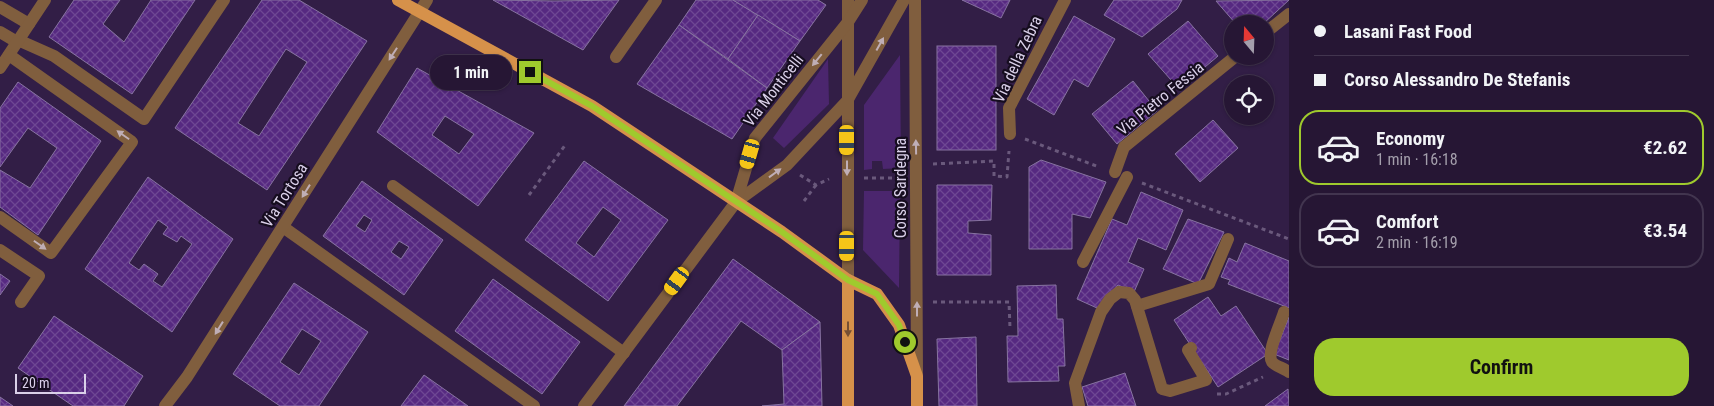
<!DOCTYPE html>
<meta charset="utf-8">
<style>
body{margin:0;font-family:"Roboto Condensed",sans-serif;background:#322340;color:#f1f3f6;height:100vh;display:flex;flex-direction:column;font-size:19px;white-space:nowrap}
*{box-sizing:border-box;margin:0}
p{font-size:16px;color:#a49fac}
.icon{flex:none;width:28px;height:28px;fill:none;stroke:currentColor;stroke-width:2;stroke-linecap:round;stroke-linejoin:round}
.map{position:relative;flex:1;overflow:hidden}
.panel{display:flex;flex-direction:column;background:#261634;width:425px}
.panel>*{flex:none}
.top-card{display:grid;align-content:center;height:110px;padding:0 25px;background:#261634}
.needle{width:32px;rotate:341deg}
.fabs{position:absolute;left:1224px;top:15px;display:grid;gap:10px}
.fabs a{display:grid;place-items:center;width:50px;height:50px;border-radius:50%;background:#261634;box-shadow:0 1px 4px #0004,0 0 0 1px #42354f;font-size:25px}
.scale{position:absolute;left:15px;bottom:12px;width:71px;box-sizing:border-box;padding-left:5px;border:2px solid #dad0e9;border-top:0;font-size:14px;line-height:18px;white-space:nowrap;color:#dad0e9;-webkit-text-stroke:4px #160d1f;paint-order:stroke}
.end{position:absolute;width:22px;height:22px;margin:-11px;border:6px solid #9fca2d;background:#111;box-shadow:0 0 0 2px #111}
.from{border-radius:50%}
.bubble{position:absolute;height:35px;border-radius:18px;background:#261634;box-shadow:0 1px 4px #0004,0 0 0 1px #42354f;font-size:16px;font-weight:700;line-height:35px;text-align:center}
.car{position:absolute;width:15px;height:30px;margin:-15px -8px;border-radius:6px;box-shadow:0 0 4px 1px #0007;background:linear-gradient(#f5c518 24%,#345 0 40%,#f5c518 0 76%,#345 0 86%,#f5c518 0)}
.top-card b{display:flex;align-items:center;gap:18px;height:48px;font-size:19px}
.top-card b+b{border-top:1px solid #42354f}
.top-card i{width:12px;height:12px;background:#f1f3f6}
ul{padding:0;list-style:none}
li{display:flex;align-items:center;gap:15px;height:75px;margin:0 10px 8px;padding:0 15px;border:2px solid #42354f;border-radius:20px}
li div{flex:1}
li b{display:block;font-size:19px}
li em{font-style:normal;font-weight:700}
li.active{border-color:#9fca2d}
li>.icon{width:45px;height:45px;stroke-width:1.5}
.action{display:flex;gap:10px;margin-top:auto;padding:10px 25px}
.action a{flex:1;height:58px;border-radius:20px;background:#9fca2d;color:#111;font-size:20px;font-weight:700;line-height:58px;text-align:center}
main{display:flex;flex:1;min-height:0}
.map>svg:first-child{display:block}
</style>
<main>
<div class="map">
<svg width="1289" height="406" viewBox="0 0 1289 406">
<defs>
<pattern id="building-cross-hatch" width="8" height="8" patternUnits="userSpaceOnUse" patternTransform="scale(1.25)"><rect width="8" height="8" fill="#562981"/><path d="M0 0l8 8M0 8l8-8" fill="none" stroke="#6e4793"/></pattern>
</defs>
<rect width="100%" height="100%" fill="#321e46"/>
<g fill="#4b266e">
<polygon points="900,55 901,168 883,169 882,161 872,161 872,169 864,170 864,105"/>
<polygon points="828,59 829,104 784,148 773,138"/>
<polygon points="864,191 900,191 899,288 863,250"/>
</g>
<g fill="url(#building-cross-hatch)" stroke="#8773a1" fill-rule="evenodd">
<polygon points="74,0 120,0 103,24 124,42 151,0 195,0 132,94 49,37"/>
<path d="M262,0H299L367,41L267,190L175,128ZM286,49L307,62L259,136L238,123Z"/>
<polygon points="493,0 554,1 619,0 583,50"/>
<polygon points="696,0 733,0 758,15 728,59 679,25"/>
<polygon points="733,0 818,0 826,5 800,41"/>
<polygon points="962,0 1010,0 1001,18"/>
<polygon points="1114,0 1182,0 1177,9 1142,37 1104,15"/>
<polygon points="1289,0 1263,24 1236,24 1216,1"/>
<polygon points="758,15 800,41 767,88 728,59"/>
<polygon points="1074,16 1115,39 1088,87 1074,79 1054,115 1027,99"/>
<polygon points="1188,21 1218,56 1179,89 1148,54"/>
<polygon points="679,25 767,88 732,139 637,84"/>
<rect x="937" y="46" width="59" height="104"/>
<path d="M417,68L534,133L478,206L377,132ZM445,116L474,134L459,154L432,135Z"/>
<polygon points="1133,81 1157,111 1117,144 1092,114"/>
<polygon points="18,82 101,141 38,235 0,207 0,170 30,188 57,148 28,128 0,167 0,108"/>
<polygon points="1213,120 1238,148 1200,182 1175,154"/>
<polygon points="1041,160 1106,182 1090,218 1072,214 1072,249 1029,249 1029,167"/>
<path d="M584,161L668,220L608,301L525,240ZM603,207L621,220L594,257L576,243Z"/>
<path d="M148,177L233,239L172,332L85,269ZM158,220L168,227L163,234L177,242L181,236L192,244L162,287L153,281L158,274L144,264L139,270L129,263Z"/>
<path d="M362,181L443,240L404,295L323,236ZM364,215L372,220L365,232L356,226ZM399,241L409,247L401,259L391,252Z"/>
<polygon points="937,185 992,185 991,220 968,221 968,233 991,235 991,275 937,275"/>
<polygon points="1141,192 1183,210 1166,250 1138,238 1128,262 1144,269 1134,292 1118,285 1097,308 1077,299 1112,219 1127,225"/>
<polygon points="1188,219 1224,232 1198,284 1163,269"/>
<polygon points="1245,243 1289,261 1289,308 1228,284 1230,280 1221,277 1229,258 1237,262"/>
<polygon points="733,259 820,322 782,350 741,321 677,406 624,406"/>
<polygon points="0,274 10,281 0,295"/>
<polygon points="493,279 580,342 542,394 455,331"/>
<path d="M294,283L368,332L319,406H280L233,374ZM302,329L321,341L299,375L280,362Z"/>
<polygon points="1056,285 1057,319 1063,319 1065,366 1058,366 1059,381 1008,382 1007,336 1018,336 1017,286"/>
<polygon points="1208,297 1221,316 1236,306 1268,354 1218,387 1174,320"/>
<polygon points="54,316 143,376 124,406 73,406 18,368"/>
<polygon points="1289,317 1289,360 1274,354"/>
<polygon points="820,322 822,406 762,406 784,404 782,350"/>
<polygon points="976,337 977,406 939,406 937,339"/>
<polygon points="1125,373 1136,406 1088,406 1082,387"/>
<polygon points="424,375 468,406 401,406"/>
<polygon points="1288,389 1289,406 1265,406"/>
<polygon points="0,397 13,406 0,406"/>
</g>
<g fill="none" stroke-linecap="round" stroke-linejoin="round">
<g stroke="#6a597c" stroke-width="3" stroke-dasharray="4 4" stroke-linecap="butt">
<polyline points="1025,139 1099,167"/>
<polyline points="933,164 994,161 994,176 1007,177 1009,151"/>
<polyline points="800,175 816,185 829,179"/>
<polyline points="864,178 898,178"/>
<polyline points="1142,183 1289,239"/>
<polyline points="529,195 566,144"/>
<polyline points="804,201 816,185"/>
<polyline points="933,302 1009,302 1010,328"/>
<polyline points="1217,394 1226,394 1263,377"/>
</g>
<g stroke="#805e3e" stroke-width="12">
<polyline points="915,0 917,373"/>
<polyline points="0,7 29,24"/>
<polyline points="0,32 17,42"/>
<polyline points="1265,33 1289,14"/>
<polyline points="18,40 54,56 144,119 224,0"/>
<polyline points="616,57 656,0"/>
<polyline points="0,68 45,0"/>
<polyline points="1010,134 1009,108 1065,0"/>
<polyline points="1115,172 1124,147 1236,56"/>
<polyline points="393,186 624,353"/>
<polyline points="736,202 787,165 847,101 904,0"/>
<polyline points="0,217 51,253 132,142 9,55"/>
<polyline points="283,227 534,406"/>
<polyline points="0,250 39,276 21,302"/>
<polyline points="1083,262 1127,177"/>
<polyline points="848,280 848,0"/>
<polyline points="1137,306 1209,284 1228,239"/>
<path d="M1284,312C1281,323 1266,353 1272,362C1275,366 1284,368 1289,372"/>
<polyline points="165,406 187,377 427,0"/>
<polyline points="584,406 736,202 755,138 848,22 862,0"/>
<polyline points="1079,406 1075,383 1101,312 1110,299 1119,292 1129,293 1135,300 1162,389 1170,391 1206,380 1188,350 1191,348"/>
</g>
<g stroke="#d6914a" stroke-width="12">
<polyline points="398,0 592,106 782,232 848,280 877,294 899,325 917,376 917,406"/>
<polyline points="848,280 848,406"/>
</g>
</g>
<defs><path id="oneway-solid" d="M-6-.8H1V-3.2L6.5 0L1 3.2V.8H-6Z" transform="scale(1.25)"/></defs>
<g fill="#bfaeb6">
<use href="#oneway-solid" transform="translate(880 44) rotate(-61)"/>
<use href="#oneway-solid" transform="translate(393 54) rotate(123)"/>
<use href="#oneway-solid" transform="translate(817 60) rotate(129)"/>
<use href="#oneway-solid" transform="translate(123 135) rotate(-145)"/>
<use href="#oneway-solid" transform="translate(916 147) rotate(-91)"/>
<use href="#oneway-solid" transform="translate(847 168) rotate(90)"/>
<use href="#oneway-solid" transform="translate(775 173) rotate(-36)"/>
<use href="#oneway-solid" transform="translate(306 191) rotate(122)"/>
<use href="#oneway-solid" transform="translate(40 245) rotate(35)"/>
<use href="#oneway-solid" transform="translate(917 309) rotate(-90)"/>
<use href="#oneway-solid" transform="translate(219 328) rotate(122)"/>
</g>
<use fill="#764f34" href="#oneway-solid" transform="translate(848 329) rotate(90)"/>
<g fill="none" stroke-linecap="round" stroke-linejoin="round">
<polyline stroke="#9fca2d" stroke-width="6" points="530,72 592,106 782,232 848,280 877,294 899,325 905,342"/>
</g>
<g text-anchor="middle" stroke-width="4.5" stroke-linejoin="round" paint-order="stroke">
<g font-size="16" fill="#dad0e9" stroke="#160d1f">
<text transform="translate(1017 59) rotate(-65)" y="6">Via della Zebra</text>
<text transform="translate(773 90) rotate(-52)" y="6">Via Monticelli</text>
<text transform="translate(1160 98) rotate(-39)" y="6">Via Pietro Fessia</text>
<text transform="translate(900 188) rotate(-90)" y="6">Corso Sardegna</text>
<text transform="translate(284 195) rotate(-58)" y="6">Via Tortosa</text>
</g>
</g>
</svg>
<div class="fabs">
<a><svg class="needle" viewBox="-14 -14 28 28"><path d="M0-13l5 13h-10z" fill="#e53935"/><path d="M0 13l5-13h-10z" fill="#a49fac"/></svg></a>
<a><svg class="icon" aria-label="locate" viewBox="0 0 24 24"><circle cx="12" cy="12" r="6"/><path d="M12 2v4M12 18v4M2 12h4M18 12h4"/></svg></a>
</div>
<div class="scale">20 m</div>
<i class="end from" style="left:905px;top:342px"></i>
<i class="end" style="left:530px;top:72px"></i>
<div class="bubble" style="left:430px;top:55px;width:82px">1 min</div>
<i class="car" style="left:847px;top:140px;rotate:180deg"></i>
<i class="car" style="left:750px;top:154px;rotate:196deg"></i>
<i class="car" style="left:847px;top:246px;rotate:180deg"></i>
<i class="car" style="left:677px;top:281px;rotate:216deg"></i>
</div>
<section class="panel">
<div class="top-card">
<b><i class="from"></i>Lasani Fast Food</b>
<b><i></i>Corso Alessandro De Stefanis</b>
</div>
<ul>
<li class="active"><svg class="icon" aria-label="car" viewBox="0 0 24 24"><path d="M5 17H2v-5l4-1 3-4h7l3 4 3 1v5h-3M9 17h6M6 11h13"/><circle cx="7" cy="17" r="2"/><circle cx="17" cy="17" r="2"/></svg><div><b>Economy</b><p>1 min · 16:18</p></div><em>€2.62</em></li>
<li><svg class="icon" aria-label="car" viewBox="0 0 24 24"><path d="M5 17H2v-5l4-1 3-4h7l3 4 3 1v5h-3M9 17h6M6 11h13"/><circle cx="7" cy="17" r="2"/><circle cx="17" cy="17" r="2"/></svg><div><b>Comfort</b><p>2 min · 16:19</p></div><em>€3.54</em></li>
</ul>
<div class="action"><a>Confirm</a></div>
</section>
</main>
